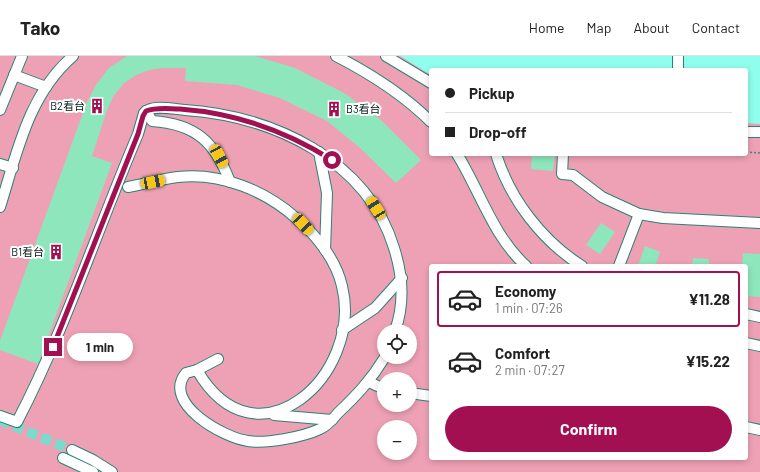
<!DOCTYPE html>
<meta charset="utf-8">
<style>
body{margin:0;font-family:Barlow,"Noto Sans SC",sans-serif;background:#f6f6f6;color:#222;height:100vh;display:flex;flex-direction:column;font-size:15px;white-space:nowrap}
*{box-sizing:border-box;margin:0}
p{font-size:13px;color:#767676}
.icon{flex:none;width:22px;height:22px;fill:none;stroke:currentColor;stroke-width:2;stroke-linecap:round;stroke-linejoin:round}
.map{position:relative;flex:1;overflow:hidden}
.panel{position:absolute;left:429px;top:208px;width:319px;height:196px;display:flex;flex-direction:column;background:#fff;border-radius:4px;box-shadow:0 2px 6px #0003}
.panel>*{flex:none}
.hud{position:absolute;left:429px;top:12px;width:319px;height:88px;border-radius:4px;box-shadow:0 2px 6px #0003;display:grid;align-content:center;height:88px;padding:0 16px;background:#fff}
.controls{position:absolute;left:377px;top:268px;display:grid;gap:8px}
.controls a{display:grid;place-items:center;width:40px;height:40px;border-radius:50%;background:#fff;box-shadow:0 2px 6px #0003;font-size:20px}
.end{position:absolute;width:18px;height:18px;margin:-9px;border:5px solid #a31052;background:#fff;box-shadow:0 0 0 2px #fff}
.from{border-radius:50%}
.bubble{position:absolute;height:28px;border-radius:14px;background:#fff;box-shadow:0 2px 6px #0003;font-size:13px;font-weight:700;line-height:28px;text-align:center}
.car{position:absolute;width:12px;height:24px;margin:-12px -6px;border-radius:5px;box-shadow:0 0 3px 1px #0007;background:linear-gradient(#f5c518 24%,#345 0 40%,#f5c518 0 76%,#345 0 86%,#f5c518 0)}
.hud b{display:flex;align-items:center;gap:14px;height:38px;font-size:15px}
.hud b+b{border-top:1px solid #e0e0e0}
.hud i{width:10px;height:10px;background:#222}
ul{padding:7px 0 0;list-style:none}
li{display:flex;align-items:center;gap:12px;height:56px;margin:0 8px 6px;padding:0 8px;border:2px solid transparent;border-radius:4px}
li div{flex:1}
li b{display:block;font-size:15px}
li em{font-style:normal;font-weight:700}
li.on{border-color:#a31052}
li>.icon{width:36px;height:36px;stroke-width:1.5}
.cta{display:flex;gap:8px;margin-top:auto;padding:8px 16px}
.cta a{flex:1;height:46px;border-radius:24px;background:#a31052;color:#fff;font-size:16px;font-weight:700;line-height:46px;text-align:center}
header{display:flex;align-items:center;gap:24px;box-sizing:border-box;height:56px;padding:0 20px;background:#fff;border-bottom:1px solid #e0e0e0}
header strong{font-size:19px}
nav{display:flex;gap:22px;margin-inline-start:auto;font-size:14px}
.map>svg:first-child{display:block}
</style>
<header>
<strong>Tako</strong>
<nav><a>Home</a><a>Map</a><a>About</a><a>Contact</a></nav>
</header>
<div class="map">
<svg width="760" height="416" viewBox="0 0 760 416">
<rect width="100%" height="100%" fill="#8ffeec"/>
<path fill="#eea1b5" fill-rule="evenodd" d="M0,0H400L431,19V98H746V67L760,68V416H0ZM431,210H746V402H431ZM384,275H410V301H384ZM384,323H410V349H384ZM384,371H410V397H384Z"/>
<g fill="#8ee7bc">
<polygon points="127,0 255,0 295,12 344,37 381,64 421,104 396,127 359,91 327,65 280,42 237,29 185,25 186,12 163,12 149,14 136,19 123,28 113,41 107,54 92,100 112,107 38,308 0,294 0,285 87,46 96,29 109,12"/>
<polygon points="532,98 555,98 553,115 531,113"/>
<polygon points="601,167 615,176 600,198 586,189"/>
<polygon points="645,190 660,196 655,210 638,210"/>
<polygon points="743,197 760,198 760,241 746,240 746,210 742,210"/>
<polygon points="693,202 709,203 709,210 692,210"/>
</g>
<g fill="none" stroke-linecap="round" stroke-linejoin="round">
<polyline stroke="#7adbcc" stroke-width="10" stroke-dasharray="10 5" stroke-linecap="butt" points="0,364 72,394"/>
<g stroke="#2a8276" stroke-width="12">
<g id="minor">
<path d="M336,0C371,18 403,38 431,66"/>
<polyline points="386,0 431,27"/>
<polyline points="678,14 678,0"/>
<polyline points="14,19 46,31"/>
<polyline points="0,54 22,0"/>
<path d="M146,55L152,65C196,68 215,86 230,126"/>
<polyline points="746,76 760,76"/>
<polyline points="319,96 327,137 325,194"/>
<path d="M457,98C480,135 493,180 526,210"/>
<path d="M496,98C510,143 542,185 582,210"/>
<polyline points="563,98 562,118 573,119 602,141 639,158 663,162 760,167"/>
<polyline points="0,108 13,112"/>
<path d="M128,131C145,128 161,123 178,121C221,116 266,135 297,163C317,180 336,204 342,230C364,319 256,416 197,314"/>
<path d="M0,151C17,97 28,39 73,0"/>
<polyline points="619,210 639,158"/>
<polyline points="746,258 760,261"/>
<polyline points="342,274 375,252 402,222"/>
<polyline points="746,287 760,290"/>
<path d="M218,303L197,314L186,317C161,347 224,382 248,385C266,388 303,381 320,373C327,370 333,363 338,357C357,339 371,324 385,301"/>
<polyline points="369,326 384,333"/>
<polyline points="410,337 431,340"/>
<polyline points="274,359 332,364"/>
<path d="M0,360L17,366C65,274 97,174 138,78L144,57C152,48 173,53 185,54C272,60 367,103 394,192C403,220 405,247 395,275"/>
<polyline points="746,371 760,374"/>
<polyline points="72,394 93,404 112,416"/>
<polyline points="63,402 93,416"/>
</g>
</g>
<polyline stroke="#46887e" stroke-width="1.5" stroke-dasharray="2 2" stroke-linecap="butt" points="746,96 760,97"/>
<use href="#minor" stroke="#fff" stroke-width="10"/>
</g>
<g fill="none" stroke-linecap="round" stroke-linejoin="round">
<path stroke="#a31052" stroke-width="5" d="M53,291L138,78L143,60L146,55C157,51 169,53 180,53C234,57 286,75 332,104"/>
</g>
<defs>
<g id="building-bare" transform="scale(1.2)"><path d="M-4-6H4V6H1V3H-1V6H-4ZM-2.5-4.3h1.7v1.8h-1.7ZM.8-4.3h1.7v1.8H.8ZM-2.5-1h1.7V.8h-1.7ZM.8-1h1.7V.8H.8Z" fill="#a31052" stroke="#fff" stroke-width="2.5" paint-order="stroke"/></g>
</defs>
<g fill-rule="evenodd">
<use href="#building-bare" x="97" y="50"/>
<use href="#building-bare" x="334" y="53"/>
<use href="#building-bare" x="56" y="196"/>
</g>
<g text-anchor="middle" stroke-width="4" stroke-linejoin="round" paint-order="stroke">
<g font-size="11" fill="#011714" stroke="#fff" text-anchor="end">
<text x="85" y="54">B2看台</text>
<text x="346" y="57" text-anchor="start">B3看台</text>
<text x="44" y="200">B1看台</text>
</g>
</g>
</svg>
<div class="controls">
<a><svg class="icon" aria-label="locate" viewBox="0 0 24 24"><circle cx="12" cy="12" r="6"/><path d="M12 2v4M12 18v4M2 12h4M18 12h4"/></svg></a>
<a>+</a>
<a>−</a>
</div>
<i class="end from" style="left:332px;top:104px"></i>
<i class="end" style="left:53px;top:291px"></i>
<div class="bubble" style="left:67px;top:277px;width:66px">1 min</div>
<i class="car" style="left:219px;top:100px;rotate:152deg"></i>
<i class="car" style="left:153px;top:126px;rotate:79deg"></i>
<i class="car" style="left:376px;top:152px;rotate:328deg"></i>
<i class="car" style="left:303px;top:168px;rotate:137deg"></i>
<div class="hud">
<b><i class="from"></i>Pickup</b>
<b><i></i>Drop-off</b>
</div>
<section class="panel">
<ul>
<li class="on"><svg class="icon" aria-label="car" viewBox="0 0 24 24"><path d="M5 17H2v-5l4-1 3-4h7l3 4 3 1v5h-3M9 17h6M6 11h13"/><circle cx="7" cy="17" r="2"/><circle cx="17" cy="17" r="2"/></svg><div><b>Economy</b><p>1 min · 07:26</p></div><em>¥11.28</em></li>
<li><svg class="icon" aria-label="car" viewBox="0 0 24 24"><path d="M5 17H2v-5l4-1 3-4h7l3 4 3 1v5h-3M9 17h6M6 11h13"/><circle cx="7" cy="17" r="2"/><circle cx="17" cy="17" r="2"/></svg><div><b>Comfort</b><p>2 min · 07:27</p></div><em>¥15.22</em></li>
</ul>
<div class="cta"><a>Confirm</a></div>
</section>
</div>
